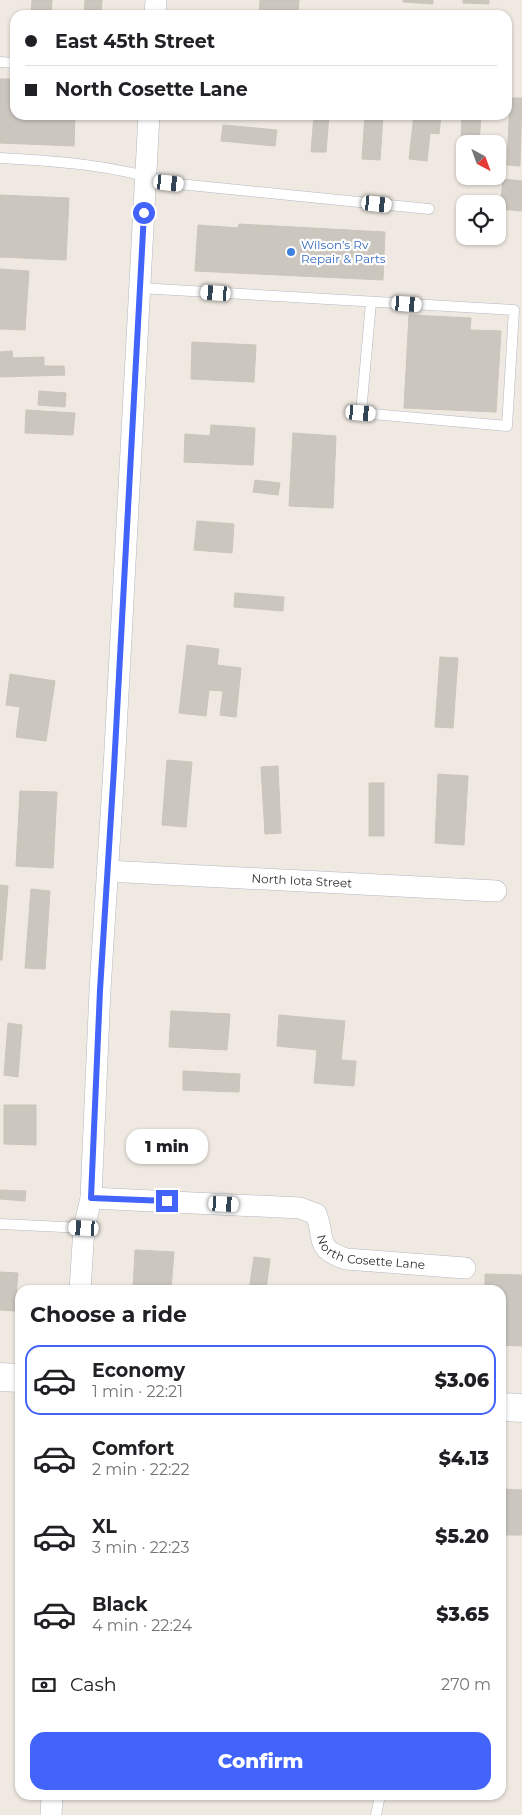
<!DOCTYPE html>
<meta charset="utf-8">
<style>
body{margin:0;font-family:Montserrat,sans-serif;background:#f2f2f2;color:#202124;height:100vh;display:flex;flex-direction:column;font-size:19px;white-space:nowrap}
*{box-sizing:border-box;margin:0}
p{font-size:16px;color:#757577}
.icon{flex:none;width:28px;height:28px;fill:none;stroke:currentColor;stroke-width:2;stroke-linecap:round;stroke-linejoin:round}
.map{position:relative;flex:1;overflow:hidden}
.panel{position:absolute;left:15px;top:1285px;width:491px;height:515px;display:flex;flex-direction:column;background:#fff;border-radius:15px;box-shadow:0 1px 4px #0004}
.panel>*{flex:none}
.hud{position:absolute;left:10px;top:10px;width:502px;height:110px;border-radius:15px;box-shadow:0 1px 4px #0004;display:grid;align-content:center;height:110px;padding:0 15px;background:#fff}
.needle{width:32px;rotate:139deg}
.buttons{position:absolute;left:456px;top:135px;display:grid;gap:10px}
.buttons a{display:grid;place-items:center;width:50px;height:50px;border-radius:10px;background:#fff;box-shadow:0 1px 4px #0004;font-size:25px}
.end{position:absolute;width:22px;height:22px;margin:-11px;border:6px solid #4264fb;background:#fff;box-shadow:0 0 0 2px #fff}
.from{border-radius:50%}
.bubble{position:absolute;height:35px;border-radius:15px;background:#fff;box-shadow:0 1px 4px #0004;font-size:16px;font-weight:800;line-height:35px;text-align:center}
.car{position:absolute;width:15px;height:30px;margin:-15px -8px;border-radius:6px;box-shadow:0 0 4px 1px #0007;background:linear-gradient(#fff 24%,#345 0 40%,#fff 0 76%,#345 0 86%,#fff 0)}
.hud b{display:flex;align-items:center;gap:18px;height:48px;font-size:19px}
.hud b+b{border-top:1px solid #e0e0e0}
.hud i{width:12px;height:12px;background:#202124}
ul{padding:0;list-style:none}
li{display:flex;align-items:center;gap:15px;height:70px;margin:0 10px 8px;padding:0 5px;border:2px solid transparent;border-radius:15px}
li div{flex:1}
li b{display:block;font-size:19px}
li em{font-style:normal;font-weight:800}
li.selected{border-color:#4264fb}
li>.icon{width:45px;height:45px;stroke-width:1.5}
h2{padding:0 15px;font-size:22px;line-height:60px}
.pay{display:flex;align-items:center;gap:12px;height:55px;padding:0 15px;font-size:19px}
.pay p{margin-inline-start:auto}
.button{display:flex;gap:10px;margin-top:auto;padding:10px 15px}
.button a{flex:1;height:58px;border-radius:15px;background:#4264fb;color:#fff;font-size:20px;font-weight:800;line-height:58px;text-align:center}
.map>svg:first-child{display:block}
</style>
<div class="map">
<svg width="522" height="1815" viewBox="0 0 522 1815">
<rect width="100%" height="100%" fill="#efe9e1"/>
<g fill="#cbc7bf" stroke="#cbc5ba">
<polygon points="32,0 52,0 51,15 31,15"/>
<polygon points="85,0 102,0 101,15 84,15"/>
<polygon points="260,0 299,0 298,15 259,15"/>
<polygon points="403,0 433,0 433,4 403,2"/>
<polygon points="463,0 489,0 489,4 463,3"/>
<polygon points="0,79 15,79 15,115 75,115 74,146 0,143"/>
<polygon points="510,98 522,98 520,166 507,165"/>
<polygon points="314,115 329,115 326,152 311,152"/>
<polygon points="365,115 383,115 380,160 362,159"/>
<polygon points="414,115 441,115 439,134 430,133 427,161 409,159"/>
<polygon points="462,115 481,115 479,144 465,144 465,164 460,164"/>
<polygon points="223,125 277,130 275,146 221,141"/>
<polygon points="503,179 522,181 522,211 500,209"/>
<polygon points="0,195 69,198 66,260 0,257"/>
<polygon points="239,224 385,232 383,280 195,271 198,225 238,228"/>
<polygon points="0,269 29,271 25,330 0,329"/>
<polygon points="409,315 471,318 470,330 501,331 496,412 404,408"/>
<polygon points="192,342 256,345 254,382 191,379"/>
<polygon points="12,351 13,358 44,357 44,366 64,366 65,375 0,377 0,352"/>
<polygon points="39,391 66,393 65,407 38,405"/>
<polygon points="26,410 75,413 73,435 25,433"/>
<polygon points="211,425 255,428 253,465 184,462 185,434 210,436"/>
<polygon points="293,433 336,436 333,508 289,506"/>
<polygon points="255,480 280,483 278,495 253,492"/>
<polygon points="197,521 234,524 232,553 194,550"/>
<polygon points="235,593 284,597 283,611 234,607"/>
<polygon points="187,645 219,649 217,665 241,668 236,717 220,715 223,691 209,690 206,716 179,713"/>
<polygon points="440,657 458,658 453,728 435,727"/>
<polygon points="10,674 55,681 46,741 16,737 20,707 6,705"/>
<polygon points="167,760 192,762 186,827 162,825"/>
<polygon points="278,766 281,833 265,834 261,767"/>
<polygon points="438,774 468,776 464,845 435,843"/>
<rect x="369" y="783" width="15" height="53"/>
<polygon points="20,791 57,792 53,868 16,866"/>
<polygon points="0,885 8,886 2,960 0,960"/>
<polygon points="31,889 50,891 45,969 25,968"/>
<polygon points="171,1011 230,1014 227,1050 169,1047"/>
<polygon points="279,1015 345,1021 341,1060 356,1061 354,1086 314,1083 317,1050 277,1046"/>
<polygon points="8,1023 22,1025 18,1077 4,1075"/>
<polygon points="183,1071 240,1074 239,1092 183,1090"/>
<polygon points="4,1105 36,1105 36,1145 4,1144"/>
<polygon points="0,1190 26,1191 25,1201 0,1199"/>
<polygon points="135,1250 174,1252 171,1288 179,1290 133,1290"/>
<polygon points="254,1257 270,1259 266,1290 249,1290"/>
<polygon points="0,1272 18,1273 15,1311 0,1310"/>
<polygon points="485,1274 522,1275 522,1346 501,1345 501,1290 485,1290"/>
<polygon points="501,1478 502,1489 522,1490 522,1535 501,1535"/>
</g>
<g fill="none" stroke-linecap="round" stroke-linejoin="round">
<g stroke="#b4b7c1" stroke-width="11">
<g id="lane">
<polyline points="0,62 15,63"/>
<path d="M0,158C57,161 114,165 169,183L429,209"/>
<polyline points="139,288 514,310 507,426 361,413 371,302"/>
<polyline points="0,1224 84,1228"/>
<polyline points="376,1815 380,1795"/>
</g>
</g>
<g stroke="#b4b7c1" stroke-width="22">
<g id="street">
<polyline points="155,15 156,0"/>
<path id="s1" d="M107,871L496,891"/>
<path id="s2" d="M91,1198L300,1208L316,1214C326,1240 314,1248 346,1259L465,1268"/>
<polyline points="80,1290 84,1228 91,1198 100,990 114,768 149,115"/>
<polyline points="51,1815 52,1795"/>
</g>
</g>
<g stroke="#b4b7c1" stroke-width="29">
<g id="secondary">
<polyline points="0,1377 20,1378"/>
<polyline points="501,1407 522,1408"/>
</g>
</g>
<use href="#lane" stroke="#fff" stroke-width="10"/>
<use href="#street" stroke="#fff" stroke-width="21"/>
<use href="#secondary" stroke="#fff" stroke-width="28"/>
</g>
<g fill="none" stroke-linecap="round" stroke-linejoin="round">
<polyline stroke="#4264fb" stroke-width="6" points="144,213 114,768 100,990 91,1198 167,1201"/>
</g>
<circle fill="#3f7fe0" stroke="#fff" stroke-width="2" cx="291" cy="252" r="5"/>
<g text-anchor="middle" stroke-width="4.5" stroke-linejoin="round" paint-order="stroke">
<g font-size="12" fill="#366cbe" stroke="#fff" text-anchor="start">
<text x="301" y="249">Wilson’s Rv<tspan x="301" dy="14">Repair &amp; Parts</tspan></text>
</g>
<g font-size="12" fill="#2e2e2e" stroke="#fff">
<text dy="4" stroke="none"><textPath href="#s1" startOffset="195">North Iota Street</textPath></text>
<text dy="4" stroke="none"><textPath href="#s2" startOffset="306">North Cosette Lane</textPath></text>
</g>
</g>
</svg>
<div class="buttons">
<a><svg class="needle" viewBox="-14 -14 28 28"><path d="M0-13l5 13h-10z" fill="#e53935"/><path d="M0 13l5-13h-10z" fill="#757577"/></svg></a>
<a><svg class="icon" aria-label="locate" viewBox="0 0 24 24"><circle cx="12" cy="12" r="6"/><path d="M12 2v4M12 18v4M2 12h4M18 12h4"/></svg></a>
</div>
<i class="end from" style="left:144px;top:213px"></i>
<i class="end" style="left:167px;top:1201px"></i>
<div class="bubble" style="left:126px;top:1129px;width:82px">1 min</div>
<i class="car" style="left:169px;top:183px;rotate:96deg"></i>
<i class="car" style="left:377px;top:204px;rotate:96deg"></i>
<i class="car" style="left:216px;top:293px;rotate:274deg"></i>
<i class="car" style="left:407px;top:304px;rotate:94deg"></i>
<i class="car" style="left:361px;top:413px;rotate:95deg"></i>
<i class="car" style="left:224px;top:1204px;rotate:93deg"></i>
<i class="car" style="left:84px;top:1228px;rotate:273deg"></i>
<div class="hud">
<b><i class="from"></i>East 45th Street</b>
<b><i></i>North Cosette Lane</b>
</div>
<section class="panel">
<h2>Choose a ride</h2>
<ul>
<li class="selected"><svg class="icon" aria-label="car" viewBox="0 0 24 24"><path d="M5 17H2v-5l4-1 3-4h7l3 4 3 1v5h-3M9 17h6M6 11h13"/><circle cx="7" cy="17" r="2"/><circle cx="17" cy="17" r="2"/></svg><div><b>Economy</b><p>1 min · 22:21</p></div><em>$3.06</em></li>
<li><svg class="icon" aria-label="car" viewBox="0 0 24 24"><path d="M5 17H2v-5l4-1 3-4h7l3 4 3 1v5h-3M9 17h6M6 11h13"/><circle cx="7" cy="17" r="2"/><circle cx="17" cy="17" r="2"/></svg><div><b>Comfort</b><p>2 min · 22:22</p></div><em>$4.13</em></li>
<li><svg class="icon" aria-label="car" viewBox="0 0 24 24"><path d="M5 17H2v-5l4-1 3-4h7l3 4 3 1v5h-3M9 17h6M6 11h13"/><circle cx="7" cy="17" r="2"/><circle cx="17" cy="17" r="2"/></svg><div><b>XL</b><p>3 min · 22:23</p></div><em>$5.20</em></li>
<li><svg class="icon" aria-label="car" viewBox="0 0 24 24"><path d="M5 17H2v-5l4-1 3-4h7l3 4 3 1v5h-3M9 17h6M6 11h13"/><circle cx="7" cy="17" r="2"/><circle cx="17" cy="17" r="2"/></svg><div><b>Black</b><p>4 min · 22:24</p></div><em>$3.65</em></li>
</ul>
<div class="pay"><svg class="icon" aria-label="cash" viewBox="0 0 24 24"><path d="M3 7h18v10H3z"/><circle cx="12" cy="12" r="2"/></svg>Cash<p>270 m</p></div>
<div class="button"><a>Confirm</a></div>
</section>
</div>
